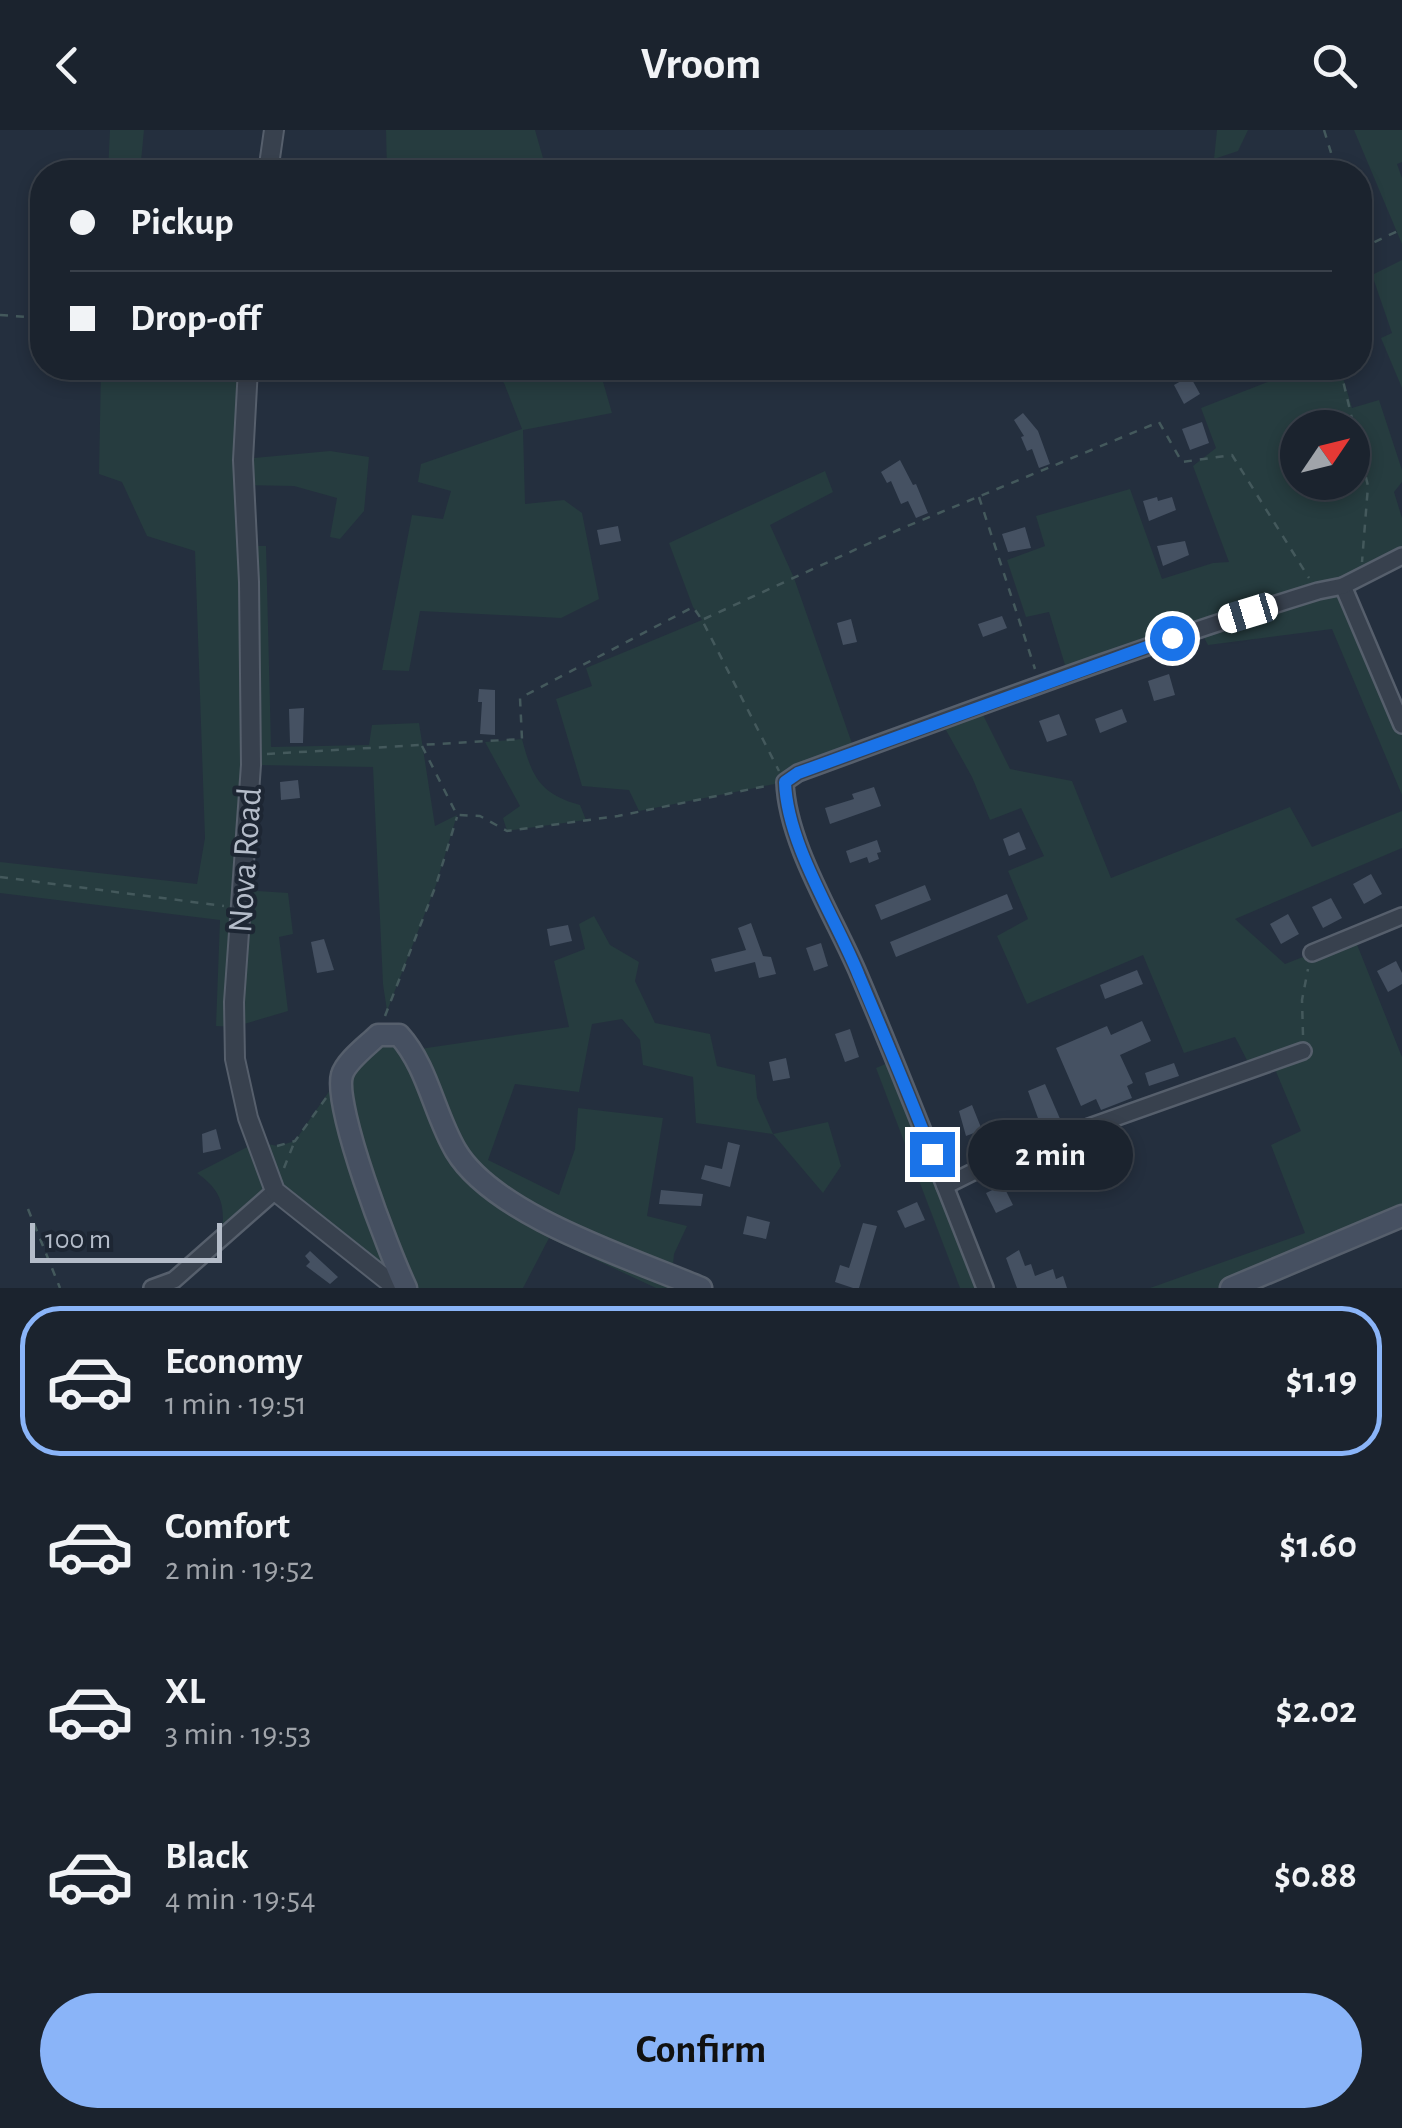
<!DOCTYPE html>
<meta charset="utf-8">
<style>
body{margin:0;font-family:"Alegreya Sans",sans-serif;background:#282f3a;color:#f1f3f6;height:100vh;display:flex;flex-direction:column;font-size:38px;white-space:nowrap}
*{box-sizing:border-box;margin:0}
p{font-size:32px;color:#a0a4aa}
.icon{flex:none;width:55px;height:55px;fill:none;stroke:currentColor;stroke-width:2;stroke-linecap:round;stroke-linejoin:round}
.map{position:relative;height:1158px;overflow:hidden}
.sheet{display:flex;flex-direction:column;background:#1b232e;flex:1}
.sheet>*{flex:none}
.guide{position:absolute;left:30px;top:30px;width:1342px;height:220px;border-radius:40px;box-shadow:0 5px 15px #0003,0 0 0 2px #39404a;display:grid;align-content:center;height:220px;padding:0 40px;background:#1b232e}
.needle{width:65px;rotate:55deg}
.controls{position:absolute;left:1280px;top:280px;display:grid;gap:20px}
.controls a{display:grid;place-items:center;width:90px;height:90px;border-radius:50%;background:#1b232e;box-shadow:0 5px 15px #0003,0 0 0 2px #39404a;font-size:50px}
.scale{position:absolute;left:30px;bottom:25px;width:192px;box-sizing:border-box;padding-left:10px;border:5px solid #b4bcc9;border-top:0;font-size:28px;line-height:35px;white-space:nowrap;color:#b4bcc9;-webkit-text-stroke:8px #1d2633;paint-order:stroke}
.end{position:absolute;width:45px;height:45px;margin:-22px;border:12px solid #1a73e8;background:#fff;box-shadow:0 0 0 5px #fff}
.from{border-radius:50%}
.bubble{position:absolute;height:70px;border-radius:35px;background:#1b232e;box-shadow:0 5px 15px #0003,0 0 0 2px #39404a;font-size:32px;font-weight:600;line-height:70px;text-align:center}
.car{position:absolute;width:30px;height:60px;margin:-30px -15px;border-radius:12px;box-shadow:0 0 8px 2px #0007;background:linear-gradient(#fff 24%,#345 0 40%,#fff 0 76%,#345 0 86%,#fff 0)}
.guide b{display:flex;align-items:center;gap:35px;height:95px;font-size:38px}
.guide b+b{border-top:2px solid #39404a}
.guide i{width:25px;height:25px;background:#f1f3f6}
ul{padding:18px 0 0;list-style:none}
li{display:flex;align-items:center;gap:30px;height:150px;margin:0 20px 15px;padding:0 20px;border:5px solid transparent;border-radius:40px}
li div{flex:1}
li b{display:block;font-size:38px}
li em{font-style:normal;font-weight:600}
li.on{border-color:#8ab4f8}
li>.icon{width:90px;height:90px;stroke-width:1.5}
.primary-button{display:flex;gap:20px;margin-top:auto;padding:20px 40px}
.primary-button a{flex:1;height:115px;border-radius:60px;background:#8ab4f8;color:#111;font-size:40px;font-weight:600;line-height:115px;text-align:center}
header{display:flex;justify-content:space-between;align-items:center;height:130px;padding:0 40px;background:#1b232e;font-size:45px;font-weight:600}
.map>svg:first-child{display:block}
</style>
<header><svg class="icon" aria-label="back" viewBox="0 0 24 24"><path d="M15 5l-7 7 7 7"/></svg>Vroom<svg class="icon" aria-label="search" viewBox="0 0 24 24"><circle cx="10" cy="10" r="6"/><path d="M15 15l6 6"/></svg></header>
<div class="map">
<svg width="1402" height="1158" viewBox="0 0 1402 1158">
<rect width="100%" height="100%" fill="#242f3e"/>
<g fill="#263c3f" fill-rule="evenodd">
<polygon points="110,0 144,0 140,42 108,42"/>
<polygon points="386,0 535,0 547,42 387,42"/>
<polygon points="1217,0 1248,0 1238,21 1214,29"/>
<polygon points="1354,0 1402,0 1402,32 1397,34 1402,48 1402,114"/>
<polygon points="1402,130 1402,258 1381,208 1392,203 1372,145"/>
<polygon points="101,238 248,238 243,329 330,321 369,327 364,381 340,409 330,407 337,368 294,356 245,355 247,416 266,416 271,617 369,615 372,595 419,593 435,696 457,685 436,755 387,881 383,854 373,637 251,635 243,760 288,763 293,804 279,807 288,881 234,897 216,896 220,790 0,763 0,732 197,754 205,708 195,421 147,406 122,352 99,344"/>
<polygon points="488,238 599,238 612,283 523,300 525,374 564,370 582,383 599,469 561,488 420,481 409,541 382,540 412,385 443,389 451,361 418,352 421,334 522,299 504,253"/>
<path d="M1303,238H1340L1352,278L1379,270L1402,340V352L1394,362L1402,388V426L1344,457L1402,595V665L1332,499L1208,515L1200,500L1068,545L1049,482L1026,487L1007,430L1045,416L1036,386L1130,359L1162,449L1213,433L1229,432L1193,336L1216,318L1201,278ZM1298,298H1352V352H1298Z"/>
<polygon points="825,341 833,362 770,395 794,448 855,622 785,652 639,681 629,660 582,656 556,569 592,556 586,538 702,490 693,477 669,413"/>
<polygon points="980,579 1010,639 1072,651 1111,748 1290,677 1312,717 1402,681 1402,718 1235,789 1285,834 1354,807 1402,927 1402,1086 1231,1158 1150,1158 1305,1103 1271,1015 1301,1001 1272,932 1251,938 1235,907 1184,923 1143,825 1027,874 997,806 1028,789 1008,741 1044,726 1021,678 990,690 972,647 941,591"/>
<path d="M522,609C532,647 540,664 580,675L586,690L507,701L503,688L520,676L485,612Z"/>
<path d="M594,786L610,815L639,832L635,851L655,893L710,904L717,936L755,945L757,968L773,1004L828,992L841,1036L823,1063L773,1004L696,993L693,947L643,935L640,910L622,889L592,894L579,962L515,954L488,1030L559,1065L575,1019L578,978L663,988L647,1086L687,1096L674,1124L672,1145L701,1158H656L549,1108L523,1158H397L275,1061L222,1104C225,1075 222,1061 197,1043L257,1012L278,1016L295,1011L343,941L378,905L413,920L569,897L554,831L585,819L579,794Z"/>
<polygon points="895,930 985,1158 960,1158 876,938"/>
</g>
<g fill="#455162">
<polygon points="1190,246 1200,264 1184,274 1174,255"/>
<polygon points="1023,283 1038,301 1050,334 1039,338 1032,319 1027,321 1021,307 1024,306 1014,290"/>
<polygon points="1202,292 1209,313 1190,320 1182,299"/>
<polygon points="900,330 913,355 916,354 928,383 916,388 908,371 901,374 891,351 887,353 881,342"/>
<polygon points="1157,367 1158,371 1172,367 1176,380 1149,391 1143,371"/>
<polygon points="618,396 621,411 600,415 597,400"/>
<polygon points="1025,397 1031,418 1008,422 1002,404"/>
<polygon points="1185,411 1189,425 1163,436 1157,416"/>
<polygon points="1002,486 1007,498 983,507 978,494"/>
<polygon points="851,489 857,512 843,515 837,493"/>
<polygon points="1169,544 1175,565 1154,571 1148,551"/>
<polygon points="479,559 495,560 495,605 480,604 482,572 478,572"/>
<polygon points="304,578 303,613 290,613 289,579"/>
<polygon points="1122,579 1127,592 1100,603 1095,589"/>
<polygon points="1059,584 1067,605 1047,612 1039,591"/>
<polygon points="298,650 300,668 281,670 280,652"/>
<polygon points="874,657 881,676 830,694 825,678 854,669 852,664"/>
<polygon points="1019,702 1026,719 1009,726 1003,709"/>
<polygon points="877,710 881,722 877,723 879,729 869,733 867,727 850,733 846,721"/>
<polygon points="1371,744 1382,764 1364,774 1353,754"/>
<polygon points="925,755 931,770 881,790 875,775"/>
<polygon points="1007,764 1013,779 896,827 890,812"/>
<polygon points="1331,768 1342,788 1323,798 1312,777"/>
<polygon points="1288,784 1299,804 1281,814 1270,794"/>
<polygon points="751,793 763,826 771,827 776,844 759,848 755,832 715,842 711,829 746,820 738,798"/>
<polygon points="568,795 572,811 550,816 547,799"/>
<polygon points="324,809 334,840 317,843 311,812"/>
<polygon points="821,813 828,836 814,841 806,818"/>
<polygon points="1396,831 1402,843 1402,854 1388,862 1377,841"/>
<polygon points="1137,840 1143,854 1105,869 1100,855"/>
<polygon points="1142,891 1151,911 1120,925 1133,953 1127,956 1132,968 1101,980 1096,969 1081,976 1056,918 1107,896 1111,905"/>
<polygon points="850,899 859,927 845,932 835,904"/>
<polygon points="786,928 790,948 773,951 769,932"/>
<polygon points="1174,933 1179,946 1149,956 1145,943"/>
<polygon points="1045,954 1061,991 1042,999 1028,961"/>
<polygon points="972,975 982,1000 966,1006 959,981"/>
<polygon points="216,999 221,1019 203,1023 202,1004"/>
<polygon points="728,1012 740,1015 730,1057 701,1049 705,1035 722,1039"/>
<polygon points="1070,1016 1073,1025 1063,1031 1032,1038 1029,1030"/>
<polygon points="1003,1055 1013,1075 996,1083 986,1063"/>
<polygon points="661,1060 703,1064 701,1076 659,1074"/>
<polygon points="917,1072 925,1090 905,1098 897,1081"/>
<polygon points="747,1086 770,1092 766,1109 743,1104"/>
<polygon points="863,1093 877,1096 859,1158 853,1158 835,1152 840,1135 849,1138"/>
<polygon points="1019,1120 1025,1136 1031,1134 1035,1146 1053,1139 1056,1149 1063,1146 1067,1158 1017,1158 1006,1128"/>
<polygon points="310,1121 338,1147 330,1154 306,1136 310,1132 305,1126"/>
</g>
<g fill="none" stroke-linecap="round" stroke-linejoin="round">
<g stroke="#565f6c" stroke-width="20">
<g id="minor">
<polyline points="1343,456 1402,595"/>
<polyline points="1312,823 1402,786"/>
<polyline points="945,1056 999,1029 1303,921"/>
<polyline points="152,1158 174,1150 275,1061"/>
<path d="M985,1158C944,1053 903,948 859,845C835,788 787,714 785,652L798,643C971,580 1142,515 1318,461L1343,456L1402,426"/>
</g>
</g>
<g stroke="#565f6c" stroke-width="22">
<g id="tertiary">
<polyline points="268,42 274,0"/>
<polyline points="248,238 243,330 249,452 251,635 234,872 235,929 248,988 275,1061 397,1158"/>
</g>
</g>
<g stroke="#565f6c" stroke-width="25">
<g id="secondary">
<path d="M406,1158C389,1122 333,977 342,945C346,931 368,915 378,905H399C428,937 434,984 456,1021C495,1086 633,1129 701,1158"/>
<polyline points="1231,1158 1402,1086"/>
</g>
</g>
<g stroke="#44595c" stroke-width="2.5" stroke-dasharray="8 8" stroke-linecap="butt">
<polyline points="1324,0 1337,42"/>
<polyline points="1360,119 1402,99"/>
<polyline points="0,185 42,188"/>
<polyline points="1340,238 1368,356 1362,432"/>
<polyline points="979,367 1035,539"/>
<polyline points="704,489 898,400 1159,292 1182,332 1232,325 1309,448"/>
<polyline points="422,616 457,685 480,686 507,701 618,686 771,655"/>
<polyline points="267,624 522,609 520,568 693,477 702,490 779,641"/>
<polyline points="0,747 224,776"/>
<polyline points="385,886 436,755 457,687"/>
<polyline points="1303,905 1302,870 1308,839"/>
<polyline points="277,1016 295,1011 326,968"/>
<polyline points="284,1038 294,1013"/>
<polyline points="28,1079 60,1158"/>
</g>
<use href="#minor" stroke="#38414e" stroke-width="15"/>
<use href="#tertiary" stroke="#38414e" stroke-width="18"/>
<use href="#secondary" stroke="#465061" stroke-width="20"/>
</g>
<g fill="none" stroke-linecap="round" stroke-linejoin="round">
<path stroke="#1a73e8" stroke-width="12" d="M932,1024C909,964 884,905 859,846C836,788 787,715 785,652L798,643L1172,508"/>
</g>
<g text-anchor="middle" stroke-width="8" stroke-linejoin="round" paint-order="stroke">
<g font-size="35" fill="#b4bcc9" stroke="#1d2633">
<text transform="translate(244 730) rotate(-86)" y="12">Nova Road</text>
</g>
</g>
</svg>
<div class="controls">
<a><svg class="needle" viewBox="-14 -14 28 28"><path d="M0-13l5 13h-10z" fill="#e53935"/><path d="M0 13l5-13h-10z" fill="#a0a4aa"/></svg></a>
</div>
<div class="scale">100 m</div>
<i class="end from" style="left:1172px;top:508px"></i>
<i class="end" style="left:932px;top:1024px"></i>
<div class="bubble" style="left:968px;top:990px;width:165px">2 min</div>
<i class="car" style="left:1248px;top:483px;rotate:253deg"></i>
<div class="guide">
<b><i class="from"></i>Pickup</b>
<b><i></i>Drop-off</b>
</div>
</div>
<section class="sheet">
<ul>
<li class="on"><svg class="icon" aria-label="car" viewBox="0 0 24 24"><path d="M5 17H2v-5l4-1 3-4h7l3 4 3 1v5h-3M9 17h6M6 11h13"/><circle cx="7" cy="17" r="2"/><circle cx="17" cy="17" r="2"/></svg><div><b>Economy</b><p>1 min · 19:51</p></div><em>$1.19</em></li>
<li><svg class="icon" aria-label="car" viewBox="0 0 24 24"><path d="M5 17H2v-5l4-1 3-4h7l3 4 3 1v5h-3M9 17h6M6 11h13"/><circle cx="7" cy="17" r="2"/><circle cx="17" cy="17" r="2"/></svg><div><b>Comfort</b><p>2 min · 19:52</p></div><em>$1.60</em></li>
<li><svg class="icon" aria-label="car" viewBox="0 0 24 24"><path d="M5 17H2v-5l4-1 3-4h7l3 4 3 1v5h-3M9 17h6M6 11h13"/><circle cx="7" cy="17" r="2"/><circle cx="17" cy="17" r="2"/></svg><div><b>XL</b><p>3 min · 19:53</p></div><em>$2.02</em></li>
<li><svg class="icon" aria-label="car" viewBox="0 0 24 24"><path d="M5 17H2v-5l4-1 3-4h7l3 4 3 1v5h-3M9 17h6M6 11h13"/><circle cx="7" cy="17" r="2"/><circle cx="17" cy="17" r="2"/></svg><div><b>Black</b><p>4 min · 19:54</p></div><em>$0.88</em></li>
</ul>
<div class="primary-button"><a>Confirm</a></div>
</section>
